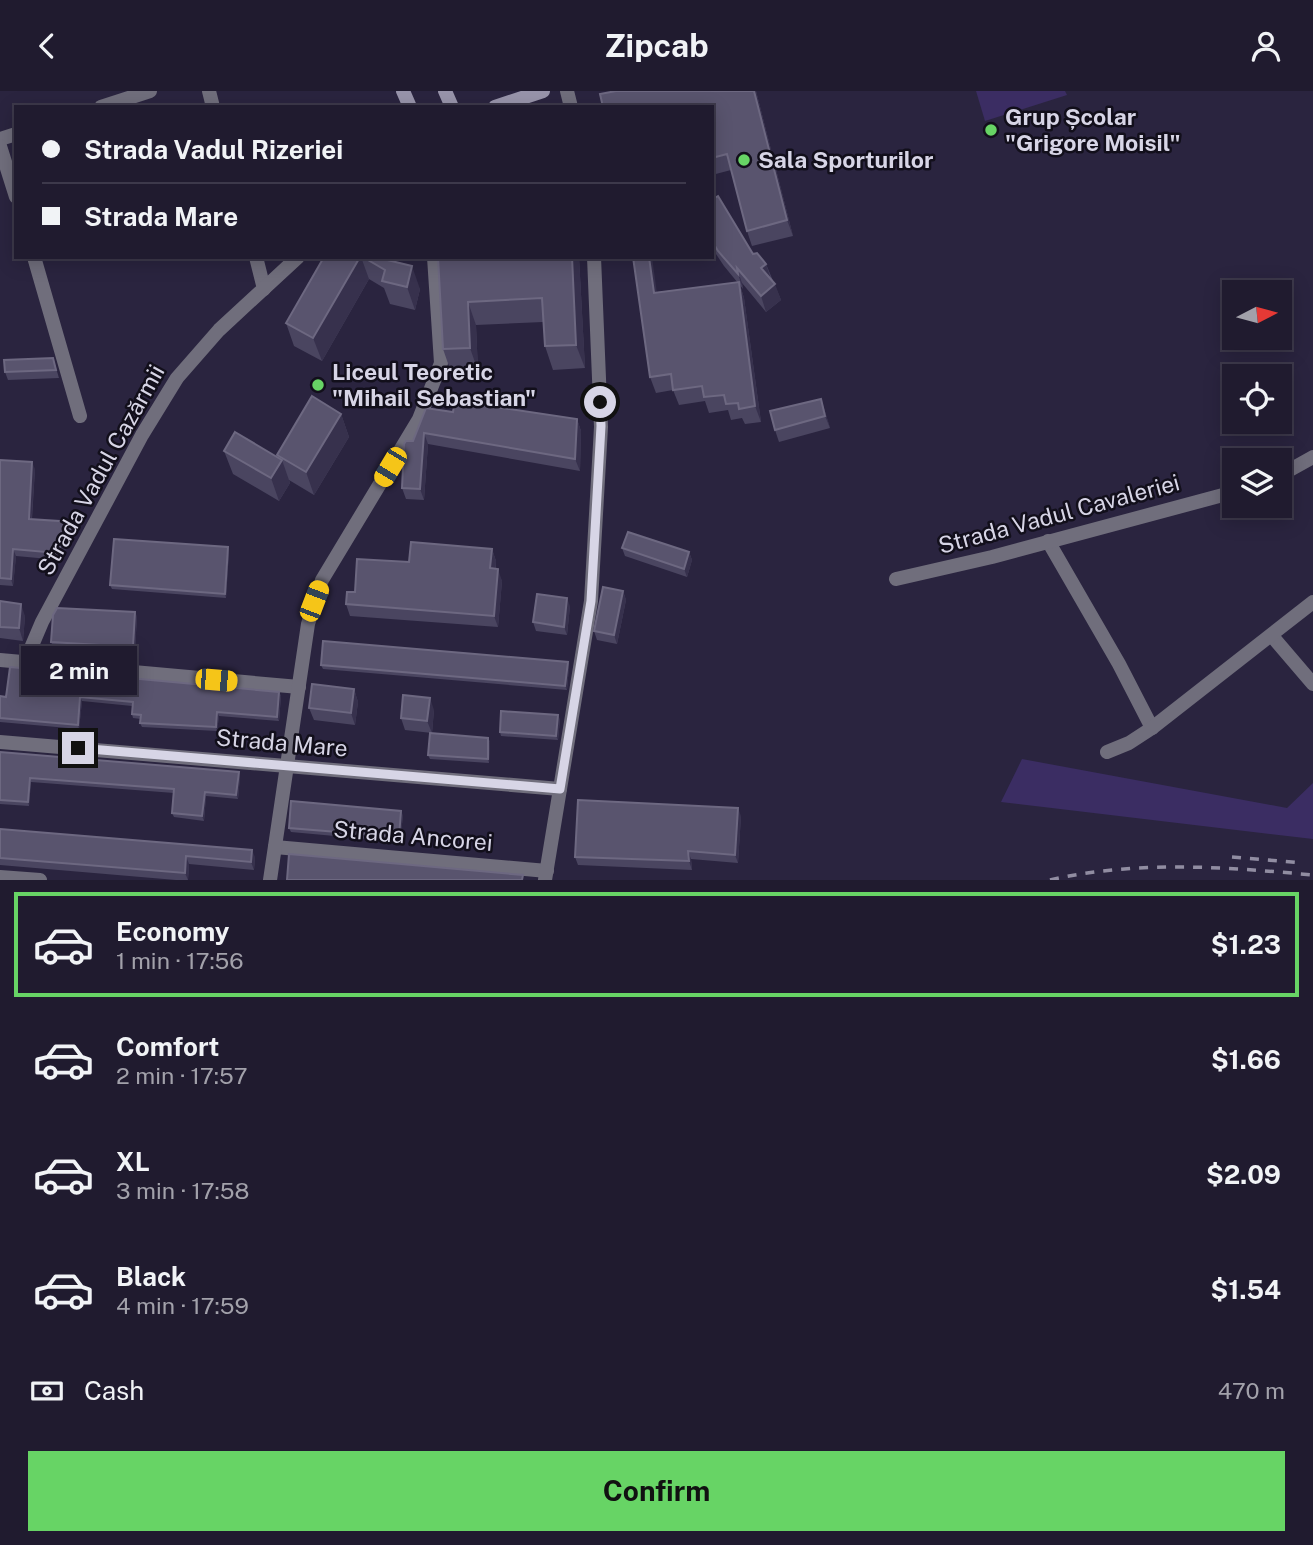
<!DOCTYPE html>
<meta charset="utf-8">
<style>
body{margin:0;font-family:"Public Sans",sans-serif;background:#2d283b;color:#f1f3f6;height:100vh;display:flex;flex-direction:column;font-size:26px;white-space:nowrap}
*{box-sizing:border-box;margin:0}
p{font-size:23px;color:#a2a1aa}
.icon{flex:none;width:38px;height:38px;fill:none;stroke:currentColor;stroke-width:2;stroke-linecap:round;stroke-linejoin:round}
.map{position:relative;height:789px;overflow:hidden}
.drawer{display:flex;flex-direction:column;background:#201b2f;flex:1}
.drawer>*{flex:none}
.hud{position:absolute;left:14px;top:14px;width:700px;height:154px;border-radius:0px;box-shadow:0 4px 18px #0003,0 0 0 2px #3d394b;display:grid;align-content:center;height:154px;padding:0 28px;background:#201b2f}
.needle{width:46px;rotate:84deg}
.fabs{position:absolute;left:1222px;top:189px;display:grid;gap:14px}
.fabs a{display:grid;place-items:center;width:70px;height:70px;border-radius:0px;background:#201b2f;box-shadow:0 4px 18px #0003,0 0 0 2px #3d394b;font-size:35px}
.end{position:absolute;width:32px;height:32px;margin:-16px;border:9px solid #d7d5e6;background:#111;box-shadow:0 0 0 4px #111}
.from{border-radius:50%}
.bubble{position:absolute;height:49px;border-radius:0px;background:#201b2f;box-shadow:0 4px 18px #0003,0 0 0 2px #3d394b;font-size:23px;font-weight:700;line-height:49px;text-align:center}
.car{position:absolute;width:21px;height:42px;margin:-21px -10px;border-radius:9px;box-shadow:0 0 5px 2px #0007;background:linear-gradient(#f5c518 24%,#345 0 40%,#f5c518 0 76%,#345 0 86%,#f5c518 0)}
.hud b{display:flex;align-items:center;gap:24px;height:66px;font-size:26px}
.hud b+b{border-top:2px solid #3d394b}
.hud i{width:18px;height:18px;background:#f1f3f6}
ul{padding:12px 0 0;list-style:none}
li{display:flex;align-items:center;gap:21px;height:105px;margin:0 14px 10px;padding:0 14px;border:4px solid transparent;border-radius:0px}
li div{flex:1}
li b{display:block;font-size:26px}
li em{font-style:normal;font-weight:700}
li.current{border-color:#67d465}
li>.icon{width:63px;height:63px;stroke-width:1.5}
.pay{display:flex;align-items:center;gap:18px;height:77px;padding:0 28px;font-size:26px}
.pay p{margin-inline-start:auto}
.cta{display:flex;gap:14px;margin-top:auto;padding:14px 28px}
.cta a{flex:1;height:80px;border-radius:0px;background:#67d465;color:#111;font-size:28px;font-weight:700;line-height:80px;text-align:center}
header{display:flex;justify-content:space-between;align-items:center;height:91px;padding:0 28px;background:#201b2f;font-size:32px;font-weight:700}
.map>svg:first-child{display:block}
</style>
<header><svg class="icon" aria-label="back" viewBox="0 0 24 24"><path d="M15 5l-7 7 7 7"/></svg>Zipcab<svg class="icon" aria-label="person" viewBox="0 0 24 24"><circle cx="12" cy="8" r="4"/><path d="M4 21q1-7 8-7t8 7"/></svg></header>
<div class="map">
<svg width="1313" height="789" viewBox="0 0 1313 789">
<rect width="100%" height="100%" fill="#2a243f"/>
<g fill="#3b2d63">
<polygon points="976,0 1065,0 1067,4 985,30"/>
<polygon points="1022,668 1287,717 1313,692 1313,748 1001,711"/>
</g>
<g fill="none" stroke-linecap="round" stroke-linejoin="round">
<g stroke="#706e7c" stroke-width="14">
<polyline points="209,0 213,16"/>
<polyline points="567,0 571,16"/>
<polyline points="101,16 150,0"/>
<polyline points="0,48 16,43"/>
<polyline points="0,55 16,106"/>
<polyline points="34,166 80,325"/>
<polyline points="256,166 264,198"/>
<polyline points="1279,385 1313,366"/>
<polyline points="1048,450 1119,573 1152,637"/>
<polyline points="896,488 992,466 1234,401"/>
<polyline points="1272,545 1313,593"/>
<polyline points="0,569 299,596"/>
<polyline points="25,571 42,531 142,344 177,287 219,239 298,166"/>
<polyline points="0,651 560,698"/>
<polyline points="1107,661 1129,652 1152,637 1313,511"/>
<polyline points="275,756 547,780"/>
<polyline points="0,786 40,789"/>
<polyline points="270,789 308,533 322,489 419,328 441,272 434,166"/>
<polyline points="545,789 591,510 601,336 594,166"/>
</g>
<g stroke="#9894ab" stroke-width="14">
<polyline points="403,0 410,16"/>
<polyline points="445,0 452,16"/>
<polyline points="495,16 543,0"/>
</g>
<g stroke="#918da2" stroke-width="3.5" stroke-dasharray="9 9" stroke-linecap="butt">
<polyline points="1232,766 1303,772"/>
<path d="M1050,789C1137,769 1225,776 1313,784"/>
</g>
</g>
<g fill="#4a4560">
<polygon points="616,0 756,0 793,145 752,155 747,140 731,79 712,84 712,16"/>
<polygon points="712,99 714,107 753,163 766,173 781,209 766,221 742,192 743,198 740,194 744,207 761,331 745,333 742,327 731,329 728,319 709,322 705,310 679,314 673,299 656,302 650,286 657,201 738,192 724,175 712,157"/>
<polygon points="324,166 389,166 390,170 420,198 415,219 390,213 384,197 369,188 322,270 294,255 286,232"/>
<polygon points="438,166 579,166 585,277 553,279 545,255 543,231 476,234 478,280 451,281 443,258"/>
<polygon points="53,267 59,287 8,289 5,281"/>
<polygon points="821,308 830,337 779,351 775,339"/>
<polygon points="453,321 577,328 581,340 580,380 428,353 424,409 406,408 402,397 413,350"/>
<polygon points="341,323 349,346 314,404 289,389 290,392 279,410 233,383 224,360 278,367 277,364"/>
<polygon points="0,369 35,378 32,428 74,431 77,438 60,469 16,465 13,495 0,494"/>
<polygon points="622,457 689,461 692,469 687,486 625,465"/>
<polygon points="492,458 496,470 496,478 502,490 498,536 350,525 346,513 355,501 409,471"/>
<polygon points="229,461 226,507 112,498 110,494"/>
<polygon points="623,500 626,509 617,553 597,549 594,540"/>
<polygon points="0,510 25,525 23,550 0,547"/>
<polygon points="570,515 567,544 536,540 533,531"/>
<polygon points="137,525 135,560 53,555 51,551"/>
<polygon points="568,571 569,575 567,599 323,578 321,574"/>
<polygon points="354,598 358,611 355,634 314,629 309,617"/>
<polygon points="279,601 281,605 279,630 219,625 217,640 142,636 140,632 141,628 133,627 132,623 132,615 82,610 79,638 0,631 0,605"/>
<polygon points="434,619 432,642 405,639 401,627"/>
<polygon points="560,628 558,649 501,645 500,641"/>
<polygon points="488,647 490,651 489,672 430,668 428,664"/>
<polygon points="0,661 240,685 238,708 206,705 204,730 174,726 172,722 174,702 31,691 29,715 0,713"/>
<polygon points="403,724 400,751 291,741 289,737"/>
<polygon points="741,725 738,772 691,768 692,779 578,774 575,766"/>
<polygon points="0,738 255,766 254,779 189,773 188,789 176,789 0,774"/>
</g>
<g fill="#37314d">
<polygon points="754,0 756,0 793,145 787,129"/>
<polygon points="360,166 361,166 369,188 322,270 313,247"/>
<polygon points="375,166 389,166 392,175 385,179"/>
<polygon points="572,166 579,166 585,277 576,254"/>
<polygon points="649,166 652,166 659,217 654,202"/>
<polygon points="766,173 771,188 761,177"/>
<polygon points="412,175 420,198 415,219 407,196"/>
<polygon points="737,177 742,192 743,198 738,183"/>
<polygon points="739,191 744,207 761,331 755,315"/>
<polygon points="775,193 781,209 766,221 761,205"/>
<polygon points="468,211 476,234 478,280 470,257"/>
<polygon points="821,308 825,320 830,337 825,325"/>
<polygon points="341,323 349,346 314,404 306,381"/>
<polygon points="577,328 581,340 580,380 575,368"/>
<polygon points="424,342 428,353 424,409 420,398"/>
<polygon points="282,369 290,392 279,410 271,387"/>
<polygon points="32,371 35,378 31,435 29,428"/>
<polygon points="74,431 77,438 60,469 57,462"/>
<polygon points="228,456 229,461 226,507 225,503"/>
<polygon points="13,458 16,465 13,495 11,488"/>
<polygon points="492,458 496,470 495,489 490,477"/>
<polygon points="689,461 692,469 687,486 684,478"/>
<polygon points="498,478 502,490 498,536 494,525"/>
<polygon points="623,500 626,509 617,553 614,544"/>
<polygon points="567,507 570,515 567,544 564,536"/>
<polygon points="21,513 25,525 23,550 19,537"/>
<polygon points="135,521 137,525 135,560 133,556"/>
<polygon points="568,571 569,575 567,599 565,595"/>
<polygon points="354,598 358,611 355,634 351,622"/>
<polygon points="279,601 281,605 279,630 277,626"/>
<polygon points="80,606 82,610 79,638 78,634"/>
<polygon points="430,607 434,619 432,642 427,630"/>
<polygon points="217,621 219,625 217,640 216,636"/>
<polygon points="558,624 560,628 558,649 556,645"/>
<polygon points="488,647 490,651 489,672 488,668"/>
<polygon points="239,681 240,685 238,708 236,704"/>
<polygon points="30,687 31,691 29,715 28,711"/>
<polygon points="205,701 206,705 204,730 202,725"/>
<polygon points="738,717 741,725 738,772 735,764"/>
<polygon points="401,720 403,724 400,751 399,746"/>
<polygon points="252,759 255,766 254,779 251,771"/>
<polygon points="688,760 691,768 692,779 689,770"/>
<polygon points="186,765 189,773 188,789 185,782"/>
</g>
<g fill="#59546e" stroke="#6d6881" stroke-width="2">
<polygon points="616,0 754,0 787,129 747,140 727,63 712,67 712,16 603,16 600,3"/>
<polygon points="718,105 753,163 757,162 766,173 761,177 775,193 761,205 737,177 738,183 718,160 712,150 712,107 713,108"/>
<polygon points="324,166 360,166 313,247 286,232"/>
<polygon points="363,166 375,166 412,175 407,196 382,190 385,179"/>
<polygon points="438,166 572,166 576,254 545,255 542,207 468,211 470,257 443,258"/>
<polygon points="633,166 649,166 654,202 739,191 755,315 739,318 738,312 726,313 724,304 704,306 702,295 673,299 671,283 650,286"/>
<polygon points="53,267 56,279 5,281 4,269"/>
<polygon points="312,305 341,323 306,381 277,364"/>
<polygon points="821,308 825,325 775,339 770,320"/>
<polygon points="455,310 577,328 575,368 424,342 420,398 402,397 404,353 406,350 413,350 426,317 453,321"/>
<polygon points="235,341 282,369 271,387 224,360"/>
<polygon points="0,369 32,371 29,428 74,431 57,462 13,458 11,488 0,487"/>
<polygon points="628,441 689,461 684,478 622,457"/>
<polygon points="114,448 228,456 225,503 110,494"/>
<polygon points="411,451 492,458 490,477 498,478 494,525 346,513 347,501 355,501 357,468 409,471"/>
<polygon points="603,496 623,500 614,544 594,540"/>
<polygon points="537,503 567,507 564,536 533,531"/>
<polygon points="0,510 21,513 19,537 0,536"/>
<polygon points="57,517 135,521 133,556 51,551 53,524"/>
<polygon points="323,550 568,571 565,595 321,574"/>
<polygon points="10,576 279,601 277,626 217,621 216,636 140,632 141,624 132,623 133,611 80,606 78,634 0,627 0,605 6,606"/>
<polygon points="312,593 354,598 351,622 309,617"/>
<polygon points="403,604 430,607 427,630 401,627"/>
<polygon points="501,620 558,624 556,645 500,641"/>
<polygon points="430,642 488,647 488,668 428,664"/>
<polygon points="0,661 239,681 236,704 205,701 202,725 172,722 174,698 30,687 28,711 0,709"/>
<polygon points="578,709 738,717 735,764 688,760 689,770 575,766"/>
<polygon points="291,710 401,720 399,746 289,737"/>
<polygon points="0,738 252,759 251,771 186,765 185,782 0,767"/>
<polygon points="289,763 523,784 522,789 287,789"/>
</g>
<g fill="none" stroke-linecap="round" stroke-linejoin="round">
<polyline stroke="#d7d5e6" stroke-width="9" points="78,657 560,698 591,510 601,335 600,311"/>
</g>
<g fill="#67d465" stroke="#120f1b" stroke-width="2.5">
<circle cx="991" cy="39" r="7"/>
<circle cx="744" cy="69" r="7"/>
<circle cx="318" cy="294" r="7"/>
</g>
<g text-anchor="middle" stroke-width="5" stroke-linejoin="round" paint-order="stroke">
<g font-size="23" font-weight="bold" fill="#d7d5e6" stroke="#120f1b" text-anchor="start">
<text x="1005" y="34">Grup Școlar<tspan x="1005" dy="26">"Grigore Moisil"</tspan></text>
<text x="758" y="77">Sala Sporturilor</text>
<text x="332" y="289">Liceul Teoretic<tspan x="332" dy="26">"Mihail Sebastian"</tspan></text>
</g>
<g font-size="23" fill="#d7d5e6" stroke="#120f1b">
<text transform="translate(101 379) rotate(-61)" y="8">Strada Vadul Cazărmii</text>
<text transform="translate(1059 423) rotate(-15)" y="8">Strada Vadul Cavaleriei</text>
<text transform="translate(282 652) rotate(5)" y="8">Strada Mare</text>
<text transform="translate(413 745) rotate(5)" y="8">Strada Ancorei</text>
</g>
</g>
</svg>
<div class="fabs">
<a><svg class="needle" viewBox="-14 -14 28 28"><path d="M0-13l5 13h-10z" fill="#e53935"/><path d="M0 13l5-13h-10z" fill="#a2a1aa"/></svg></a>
<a><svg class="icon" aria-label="locate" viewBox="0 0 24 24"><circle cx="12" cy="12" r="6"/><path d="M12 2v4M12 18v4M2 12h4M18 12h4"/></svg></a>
<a><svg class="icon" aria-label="layers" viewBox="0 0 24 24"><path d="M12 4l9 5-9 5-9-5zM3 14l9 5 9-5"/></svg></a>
</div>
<i class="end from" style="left:600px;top:311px"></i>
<i class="end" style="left:78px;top:657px"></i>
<div class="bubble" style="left:21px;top:555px;width:116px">2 min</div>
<i class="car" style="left:390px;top:376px;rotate:211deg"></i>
<i class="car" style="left:314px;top:510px;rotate:21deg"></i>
<i class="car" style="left:216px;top:589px;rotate:95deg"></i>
<div class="hud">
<b><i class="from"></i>Strada Vadul Rizeriei</b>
<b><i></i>Strada Mare</b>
</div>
</div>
<section class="drawer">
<ul>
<li class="current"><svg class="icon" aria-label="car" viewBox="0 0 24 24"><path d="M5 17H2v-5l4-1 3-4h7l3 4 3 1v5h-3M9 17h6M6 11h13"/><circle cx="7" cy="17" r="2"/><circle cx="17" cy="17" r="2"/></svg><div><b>Economy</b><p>1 min · 17:56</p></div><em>$1.23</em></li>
<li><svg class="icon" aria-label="car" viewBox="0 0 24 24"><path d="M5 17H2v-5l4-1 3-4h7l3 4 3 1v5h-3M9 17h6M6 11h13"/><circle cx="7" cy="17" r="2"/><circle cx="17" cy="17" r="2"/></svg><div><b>Comfort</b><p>2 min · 17:57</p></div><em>$1.66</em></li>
<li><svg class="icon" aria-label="car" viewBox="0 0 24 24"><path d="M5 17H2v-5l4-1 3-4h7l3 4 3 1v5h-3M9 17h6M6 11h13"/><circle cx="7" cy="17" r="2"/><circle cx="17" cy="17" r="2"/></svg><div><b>XL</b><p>3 min · 17:58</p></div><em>$2.09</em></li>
<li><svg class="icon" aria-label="car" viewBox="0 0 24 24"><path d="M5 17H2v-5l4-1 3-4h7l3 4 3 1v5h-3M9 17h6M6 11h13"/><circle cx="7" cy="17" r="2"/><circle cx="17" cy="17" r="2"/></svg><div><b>Black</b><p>4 min · 17:59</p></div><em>$1.54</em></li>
</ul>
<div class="pay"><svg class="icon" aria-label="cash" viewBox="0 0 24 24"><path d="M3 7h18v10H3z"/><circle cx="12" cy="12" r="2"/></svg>Cash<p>470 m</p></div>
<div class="cta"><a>Confirm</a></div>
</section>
